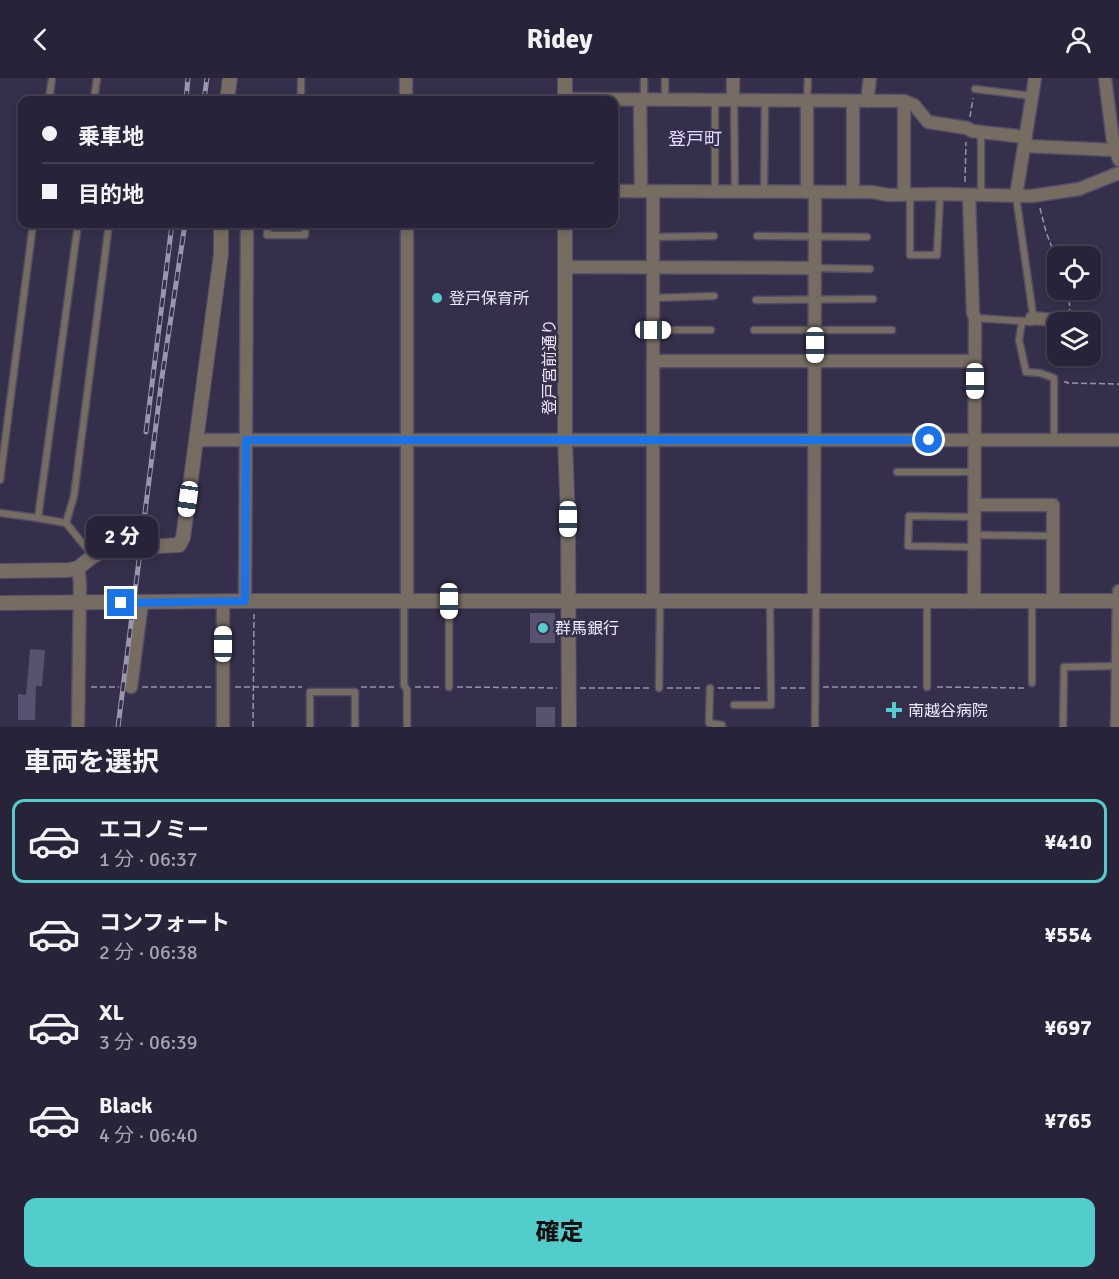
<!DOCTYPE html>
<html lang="ja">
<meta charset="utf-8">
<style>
body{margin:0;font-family:Signika,"Noto Sans JP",sans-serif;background:#302b40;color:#f1f3f6;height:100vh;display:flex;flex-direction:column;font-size:22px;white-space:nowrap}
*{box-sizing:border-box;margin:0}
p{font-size:20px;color:#a5a4ae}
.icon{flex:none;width:33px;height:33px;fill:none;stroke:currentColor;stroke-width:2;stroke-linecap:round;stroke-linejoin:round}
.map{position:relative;height:649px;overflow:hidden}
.sheet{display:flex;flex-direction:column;background:#282338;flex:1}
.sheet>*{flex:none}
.top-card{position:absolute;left:18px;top:18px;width:600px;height:132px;border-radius:12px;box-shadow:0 3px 9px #0003,0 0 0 2px #444053;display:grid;align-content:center;height:132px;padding:0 24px;background:#282338}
.tools{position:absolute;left:1047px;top:168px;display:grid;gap:12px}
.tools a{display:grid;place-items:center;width:54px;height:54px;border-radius:12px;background:#282338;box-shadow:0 3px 9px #0003,0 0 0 2px #444053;font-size:30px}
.end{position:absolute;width:27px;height:27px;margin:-14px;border:8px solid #1a73e8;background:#fff;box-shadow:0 0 0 3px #fff}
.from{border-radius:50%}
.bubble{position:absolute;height:42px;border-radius:12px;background:#282338;box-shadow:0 3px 9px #0003,0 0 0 2px #444053;font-size:20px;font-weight:800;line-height:42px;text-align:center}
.car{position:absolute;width:18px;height:36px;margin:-18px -9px;border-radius:8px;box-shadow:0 0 4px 2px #0007;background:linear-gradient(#fff 24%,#345 0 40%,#fff 0 76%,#345 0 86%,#fff 0)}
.top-card b{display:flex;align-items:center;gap:21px;height:57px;font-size:22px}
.top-card b+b{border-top:2px solid #444053}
.top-card i{width:15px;height:15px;background:#f1f3f6}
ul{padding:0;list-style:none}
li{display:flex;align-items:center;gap:18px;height:84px;margin:0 12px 9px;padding:0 12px;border:3px solid transparent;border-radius:12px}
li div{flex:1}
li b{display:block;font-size:22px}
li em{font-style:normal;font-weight:800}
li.on{border-color:#52cdcc}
li>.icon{width:54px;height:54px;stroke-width:1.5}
h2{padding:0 24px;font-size:27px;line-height:72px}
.primary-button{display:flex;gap:12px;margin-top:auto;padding:12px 24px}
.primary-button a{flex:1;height:69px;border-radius:12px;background:#52cdcc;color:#111;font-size:24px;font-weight:800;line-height:69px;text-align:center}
header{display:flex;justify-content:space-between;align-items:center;height:78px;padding:0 24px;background:#282338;font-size:27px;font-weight:800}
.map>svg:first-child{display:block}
</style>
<header><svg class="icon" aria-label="back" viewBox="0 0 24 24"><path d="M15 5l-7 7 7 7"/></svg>Ridey<svg class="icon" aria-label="person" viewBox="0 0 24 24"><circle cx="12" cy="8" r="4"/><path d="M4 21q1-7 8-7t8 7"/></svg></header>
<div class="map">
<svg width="1119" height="649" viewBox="0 0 1119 649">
<rect width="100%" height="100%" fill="#362f4b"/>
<g fill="#58516f">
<rect x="530" y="535" width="25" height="30"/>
<polygon points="30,571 45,572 42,608 36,608 35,642 18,642 18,616 26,617"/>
<rect x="536" y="629" width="19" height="20"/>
</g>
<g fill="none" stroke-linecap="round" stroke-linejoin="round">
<g stroke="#534d67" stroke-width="9">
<g id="service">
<polyline points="975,11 1032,18"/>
<polyline points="644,21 644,0"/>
<polyline points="49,22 52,0"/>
<polyline points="94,22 97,0"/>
<polyline points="301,22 301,0"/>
<polyline points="665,22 665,0"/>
<polyline points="715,22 715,113"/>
<polyline points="734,22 735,113"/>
<polyline points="807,22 808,0"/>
<polyline points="981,55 981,116"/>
<polyline points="764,113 765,22"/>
<polyline points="910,116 910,177 937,177 940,116"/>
<polyline points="1016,118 1033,237 1032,244 1022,243 1019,262 1026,294 1040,295 1054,300 1054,362"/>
<polyline points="268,146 267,157 305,157 305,146"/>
<polyline points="757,158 867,159"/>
<polyline points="653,159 714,158"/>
<polyline points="815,190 870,191"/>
<polyline points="653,220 714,218"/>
<polyline points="756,222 873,221"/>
<polyline points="975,240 1022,243"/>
<polyline points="653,252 711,252"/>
<polyline points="754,252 892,252"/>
<polyline points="897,394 975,394"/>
<polyline points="0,402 33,146"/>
<polyline points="0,435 38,440 66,445 93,478"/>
<polyline points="38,440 78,146"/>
<polyline points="66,445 74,418 109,146"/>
<polyline points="975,457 1053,458"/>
<polyline points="974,469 908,468 909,438 975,439"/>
<polyline points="404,524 404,607 407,612 407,649"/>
<polyline points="449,524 449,609"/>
<polyline points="1032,605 1032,524"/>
<polyline points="927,609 927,524"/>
<polyline points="659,610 660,523"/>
<polyline points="710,610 709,645 722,647 722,649"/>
<polyline points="734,627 771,627 770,524"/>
<polyline points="310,649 310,614 355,614 355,649"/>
<polyline points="815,649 816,524"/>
<polyline points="1063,649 1064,589 1117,588"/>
</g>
</g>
<g stroke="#534d67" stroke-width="15">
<g id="minor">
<polyline points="1105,0 1113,63 1119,82"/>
<polyline points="565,21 904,23 914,27 928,44 967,50 972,53 1026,59"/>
<polyline points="406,22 406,0"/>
<polyline points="640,22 641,113"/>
<polyline points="733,22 733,0"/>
<polyline points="853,23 853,114"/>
<polyline points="867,23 870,0"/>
<polyline points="904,23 904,116"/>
<polyline points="1025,68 1115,72"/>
<polyline points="614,113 853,114 872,114 888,117 940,116 1032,118 1079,111 1119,95"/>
<polyline points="653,113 653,523"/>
<polyline points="807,114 807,23"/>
<polyline points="969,117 973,235 975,240 974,524"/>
<polyline points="1016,118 1035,0"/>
<polyline points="407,146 407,523"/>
<polyline points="565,189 815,190"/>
<polyline points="1032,240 1053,242"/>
<polyline points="653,283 975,283"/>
<polyline points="196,362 1119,362"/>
<polyline points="975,427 1053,427 1053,523"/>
<polyline points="245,523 247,146"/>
<polyline points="814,523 815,114"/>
<polyline points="131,609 142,524"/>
<polyline points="78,649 80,505 78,490"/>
<polyline points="223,649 223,523"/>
<polyline points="1117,649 1119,513"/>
</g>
</g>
<g stroke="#534d67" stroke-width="16">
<g id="tertiary">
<polyline points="565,0 565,22"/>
<polyline points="227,22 230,0"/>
<polyline points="565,146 565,362 568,441 569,649"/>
<polyline points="0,493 69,492 78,490 93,478 107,471 179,467 183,460 221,176 221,146"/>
<polyline points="0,525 245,523 1119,523"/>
</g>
</g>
<g stroke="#9791a8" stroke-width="1.5" stroke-dasharray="6 3" stroke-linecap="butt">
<polyline points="970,39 973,20"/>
<polyline points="965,104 966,64"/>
<polyline points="1040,130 1046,154 1058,185"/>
<polyline points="1064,240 1070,240 1069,216 1068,212"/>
<polyline points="1064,304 1067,304 1067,305 1119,306"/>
<polyline points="91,609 119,609"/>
<polyline points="142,609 212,609"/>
<polyline points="235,609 302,609"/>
<polyline points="361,609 395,609"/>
<polyline points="415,609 440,609"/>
<polyline points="457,609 557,610"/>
<polyline points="823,609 917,609"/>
<polyline points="937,609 1025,610"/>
<polyline points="580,610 650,610"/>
<polyline points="667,610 701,610"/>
<polyline points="718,610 761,610"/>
<polyline points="781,610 806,610"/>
<polyline points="253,649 254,536"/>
</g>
<use href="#service" stroke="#766c61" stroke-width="6"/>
<use href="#minor" stroke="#766c61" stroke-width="12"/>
<use href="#tertiary" stroke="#766c61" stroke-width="14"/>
<g stroke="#9a95ac" stroke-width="5">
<g id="rail">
<polyline points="186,22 188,0"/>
<polyline points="204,22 207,0"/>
<polyline points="146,354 172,146"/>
<polyline points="118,649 162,299 185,146"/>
</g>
</g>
<use href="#rail" stroke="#362f4b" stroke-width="3" stroke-dasharray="9" stroke-linecap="butt"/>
</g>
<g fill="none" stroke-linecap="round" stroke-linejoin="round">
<polyline stroke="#1a73e8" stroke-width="8" points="121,525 245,523 246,362 929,362"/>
</g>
<g fill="#52cdcc" stroke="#362f4b" stroke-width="2">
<circle cx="437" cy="220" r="6"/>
<circle cx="543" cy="550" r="6"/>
<path d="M891 623h6v6h6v6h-6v6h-6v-6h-6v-6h6z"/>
</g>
<g text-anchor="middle" stroke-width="5" stroke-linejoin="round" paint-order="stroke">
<g font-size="16" fill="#ede9fb" stroke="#362f4b" text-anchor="start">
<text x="449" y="226">登戸保育所</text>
<text x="555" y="556">群馬銀行</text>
<text x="908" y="638">南越谷病院</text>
</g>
<g font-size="16" fill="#ede9fb" stroke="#362f4b">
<text transform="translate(549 289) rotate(-90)" y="6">登戸宮前通り</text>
</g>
<g font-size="18" fill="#e2dafe" stroke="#362f4b">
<text x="695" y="67">登戸町</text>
</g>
</g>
</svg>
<div class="tools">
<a><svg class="icon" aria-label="locate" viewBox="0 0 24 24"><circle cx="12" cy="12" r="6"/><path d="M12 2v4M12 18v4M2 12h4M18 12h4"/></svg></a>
<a><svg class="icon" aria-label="layers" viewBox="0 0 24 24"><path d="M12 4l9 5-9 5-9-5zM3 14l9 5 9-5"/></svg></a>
</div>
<i class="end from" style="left:929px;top:362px"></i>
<i class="end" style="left:121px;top:525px"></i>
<div class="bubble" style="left:86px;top:438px;width:72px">2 分</div>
<i class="car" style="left:653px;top:252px;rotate:90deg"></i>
<i class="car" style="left:815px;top:267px;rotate:180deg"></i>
<i class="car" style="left:975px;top:303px;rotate:180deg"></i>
<i class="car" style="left:188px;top:421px;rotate:188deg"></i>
<i class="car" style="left:568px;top:441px;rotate:180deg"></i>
<i class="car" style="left:449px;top:523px;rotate:180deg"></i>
<i class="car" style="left:223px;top:566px;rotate:0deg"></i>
<div class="top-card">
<b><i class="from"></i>乗車地</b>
<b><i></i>目的地</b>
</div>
</div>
<section class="sheet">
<h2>車両を選択</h2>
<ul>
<li class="on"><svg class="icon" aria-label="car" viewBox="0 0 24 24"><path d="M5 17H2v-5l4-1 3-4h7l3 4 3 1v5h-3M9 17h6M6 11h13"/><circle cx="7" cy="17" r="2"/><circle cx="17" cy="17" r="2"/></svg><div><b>エコノミー</b><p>1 分 · 06:37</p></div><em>¥410</em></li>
<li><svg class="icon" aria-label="car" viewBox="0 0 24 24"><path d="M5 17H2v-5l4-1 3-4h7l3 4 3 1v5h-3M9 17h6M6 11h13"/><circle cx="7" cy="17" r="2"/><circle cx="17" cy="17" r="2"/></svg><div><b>コンフォート</b><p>2 分 · 06:38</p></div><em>¥554</em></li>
<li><svg class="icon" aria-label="car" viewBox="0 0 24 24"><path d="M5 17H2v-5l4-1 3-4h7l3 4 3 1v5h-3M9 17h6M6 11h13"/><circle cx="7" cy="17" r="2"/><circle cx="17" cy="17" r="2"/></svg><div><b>XL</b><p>3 分 · 06:39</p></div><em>¥697</em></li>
<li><svg class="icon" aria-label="car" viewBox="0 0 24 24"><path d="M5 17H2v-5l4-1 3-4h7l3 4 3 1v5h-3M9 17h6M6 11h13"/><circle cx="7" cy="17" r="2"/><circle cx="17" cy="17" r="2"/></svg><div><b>Black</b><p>4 分 · 06:40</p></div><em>¥765</em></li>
</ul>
<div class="primary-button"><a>確定</a></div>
</section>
